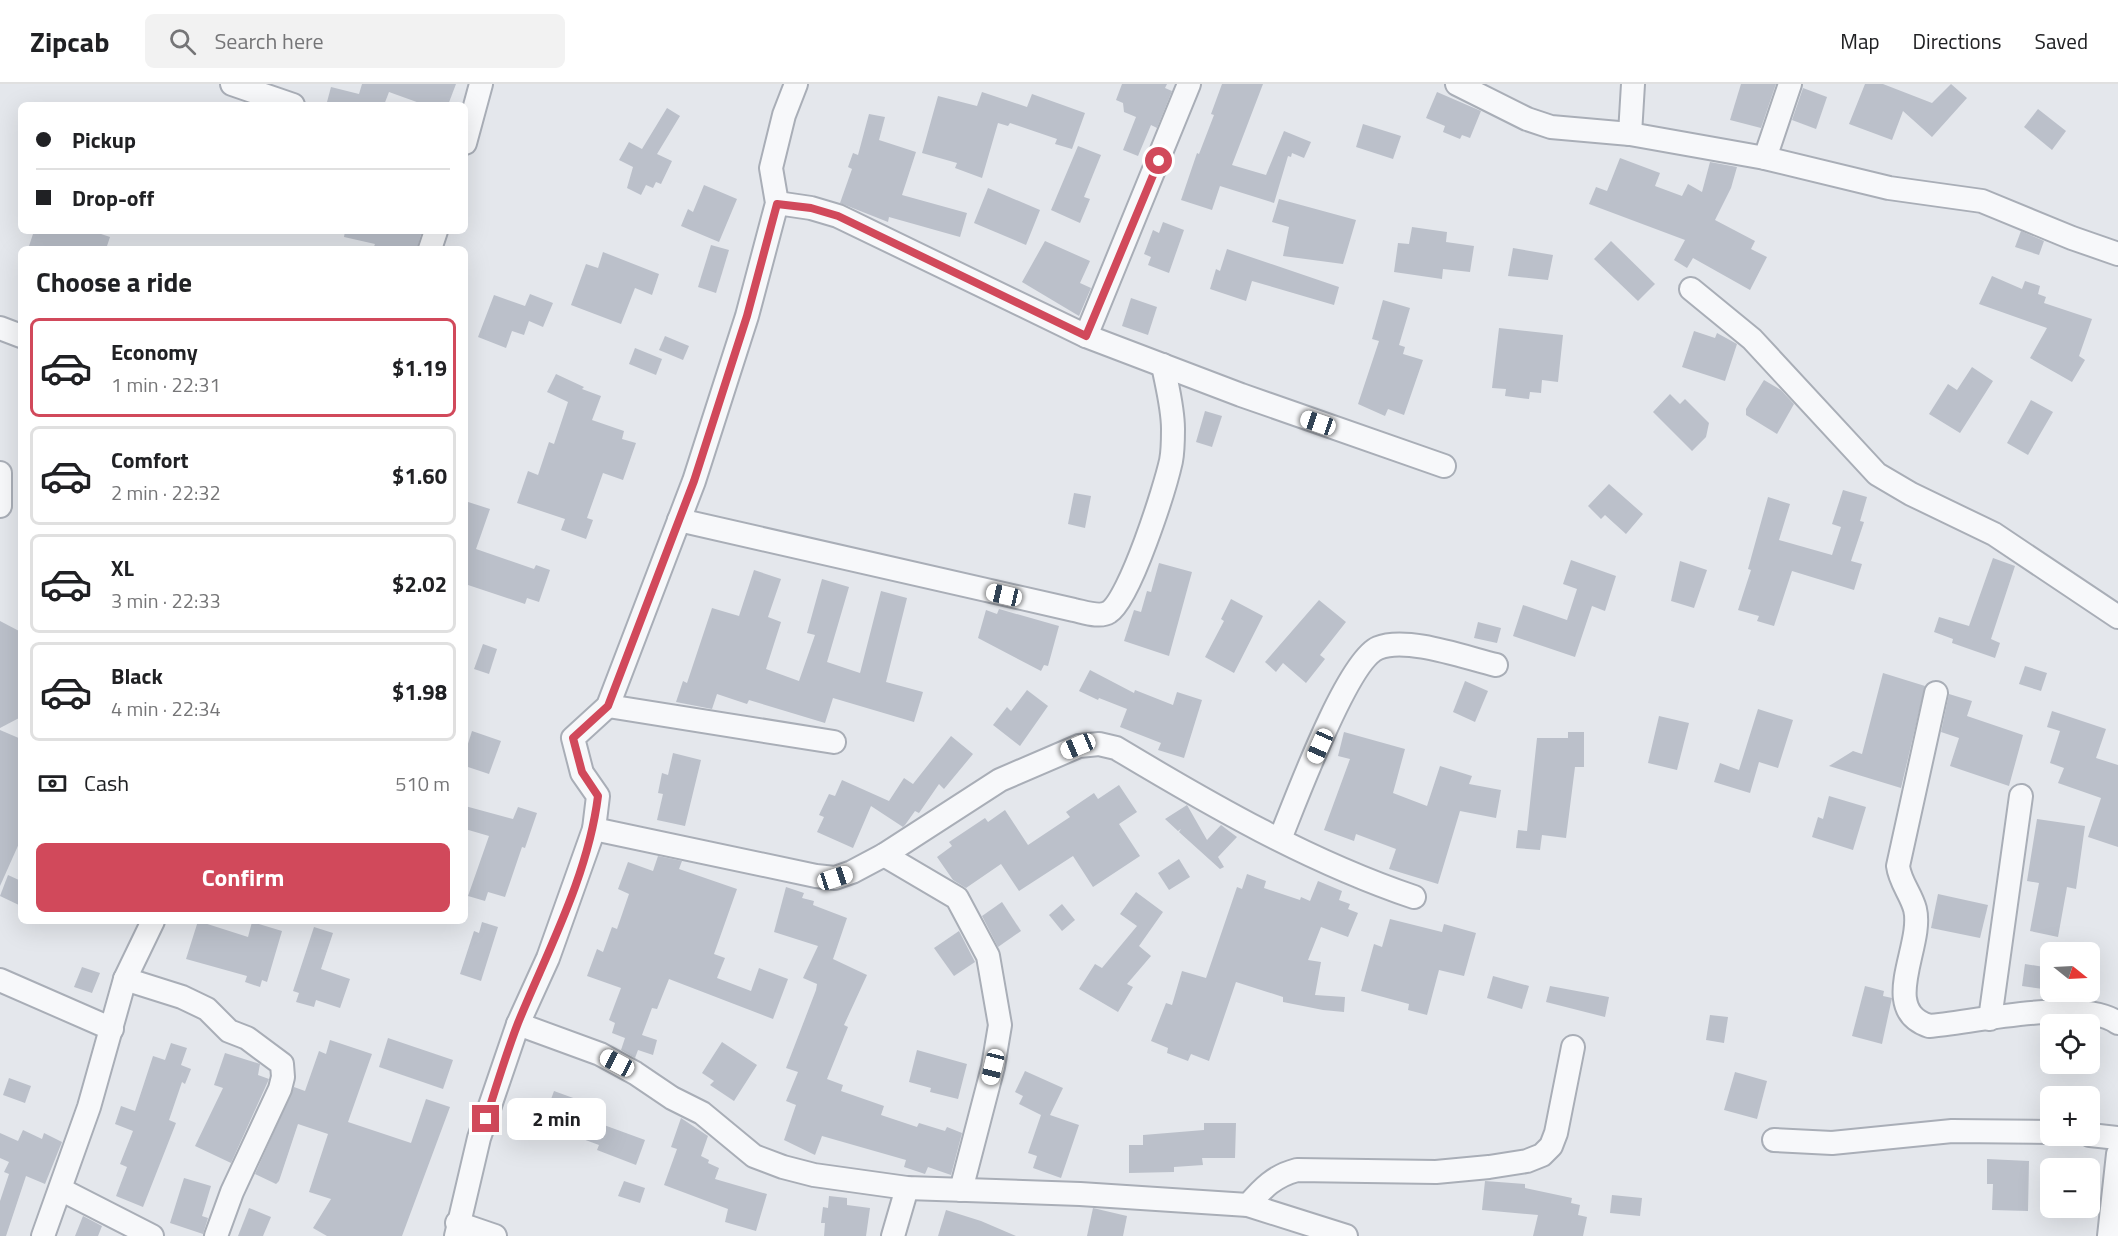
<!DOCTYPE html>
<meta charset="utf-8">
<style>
body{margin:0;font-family:"Titillium Web",sans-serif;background:#f2f2f2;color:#202124;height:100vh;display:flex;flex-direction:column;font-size:22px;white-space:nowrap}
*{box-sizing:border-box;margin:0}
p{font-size:20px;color:#757577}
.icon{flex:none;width:33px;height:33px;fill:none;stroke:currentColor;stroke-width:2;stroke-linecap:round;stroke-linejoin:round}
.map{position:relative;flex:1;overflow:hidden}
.drawer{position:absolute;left:18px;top:162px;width:450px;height:678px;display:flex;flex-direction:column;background:#fff;border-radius:9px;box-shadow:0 6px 24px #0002}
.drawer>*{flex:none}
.banner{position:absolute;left:18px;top:18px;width:450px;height:132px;border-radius:9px;box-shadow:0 6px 24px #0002;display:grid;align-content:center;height:132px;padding:0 18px;background:#fff}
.needle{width:39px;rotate:108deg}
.fabs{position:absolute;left:2040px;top:858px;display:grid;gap:12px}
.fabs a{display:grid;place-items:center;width:60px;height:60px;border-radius:9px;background:#fff;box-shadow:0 6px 24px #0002;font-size:30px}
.end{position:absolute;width:27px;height:27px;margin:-14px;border:8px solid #d1495b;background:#fff;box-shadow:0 0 0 3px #fff}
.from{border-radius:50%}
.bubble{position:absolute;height:42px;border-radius:9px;background:#fff;box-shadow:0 6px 24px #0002;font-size:20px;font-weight:700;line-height:42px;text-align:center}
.car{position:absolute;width:18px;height:36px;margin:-18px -9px;border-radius:8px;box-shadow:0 0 4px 2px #0007;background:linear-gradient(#fff 24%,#345 0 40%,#fff 0 76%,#345 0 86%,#fff 0)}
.banner b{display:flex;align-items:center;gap:21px;height:57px;font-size:22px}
.banner b+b{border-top:2px solid #e0e0e0}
.banner i{width:15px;height:15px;background:#202124}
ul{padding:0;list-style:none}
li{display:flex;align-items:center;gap:18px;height:99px;margin:0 12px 9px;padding:0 6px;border:3px solid #e0e0e0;border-radius:9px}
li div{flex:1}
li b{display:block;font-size:22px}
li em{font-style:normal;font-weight:700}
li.selected{border-color:#d1495b}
li>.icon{width:54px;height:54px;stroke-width:1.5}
h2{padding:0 18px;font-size:27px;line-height:72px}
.pay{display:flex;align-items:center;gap:15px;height:66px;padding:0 18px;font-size:22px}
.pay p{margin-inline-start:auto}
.primary-button{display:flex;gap:12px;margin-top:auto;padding:12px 18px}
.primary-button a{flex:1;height:69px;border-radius:9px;background:#d1495b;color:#fff;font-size:24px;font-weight:700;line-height:69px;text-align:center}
header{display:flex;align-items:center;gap:36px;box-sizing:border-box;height:84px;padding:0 30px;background:#fff;border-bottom:2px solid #e0e0e0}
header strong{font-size:28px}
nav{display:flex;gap:33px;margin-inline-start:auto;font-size:21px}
.search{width:420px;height:54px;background:#f2f2f2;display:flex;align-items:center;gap:15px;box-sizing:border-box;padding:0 21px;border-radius:9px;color:#757577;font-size:22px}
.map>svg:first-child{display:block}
</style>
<header>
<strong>Zipcab</strong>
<div class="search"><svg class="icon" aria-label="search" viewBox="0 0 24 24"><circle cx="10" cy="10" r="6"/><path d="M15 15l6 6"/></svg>Search here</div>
<nav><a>Map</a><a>Directions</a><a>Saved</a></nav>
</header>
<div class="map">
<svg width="2118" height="1152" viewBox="0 0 2118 1152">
<rect width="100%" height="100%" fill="#e4e7ec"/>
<g fill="#bbc0ca">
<polygon points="362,0 456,0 448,21 425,21 389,8 384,21 337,21 327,18 331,3 359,10"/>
<polygon points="1122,0 1167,0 1165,4 1172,7 1157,44 1151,41 1138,72 1123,66 1136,33 1124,28 1123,19 1116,16"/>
<polygon points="1222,0 1263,0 1232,81 1266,91 1284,47 1311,58 1304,74 1292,69 1291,73 1288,72 1274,119 1220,102 1212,126 1181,116 1197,69 1199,70 1214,31 1211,30"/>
<polygon points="1741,0 1776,0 1761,44 1730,36"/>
<polygon points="1865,0 1883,0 1932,19 1951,0 1967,14 1932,53 1903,27 1892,56 1849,40"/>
<polygon points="1803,4 1827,13 1816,45 1792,36"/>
<polygon points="982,8 1027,23 1032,10 1085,29 1072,65 1055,60 1057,55 1010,39 1008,42 998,39 982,94 955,84 957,79 922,69 938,12 977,22"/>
<polygon points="1437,8 1481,27 1470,54 1462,51 1460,55 1443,48 1445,42 1426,34"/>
<polygon points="667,24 680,32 657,70 672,77 661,100 656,98 653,104 646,101 641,111 627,104 633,83 619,76 629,58 642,65"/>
<polygon points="2038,25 2066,47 2052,66 2024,43"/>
<polygon points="869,30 885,33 879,56 916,68 902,111 967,129 960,153 889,133 888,138 840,119 852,85 848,83 853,69 858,71"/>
<polygon points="1363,40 1401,52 1393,75 1356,63"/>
<polygon points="1078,62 1101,71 1084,113 1090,115 1080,139 1051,126"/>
<polygon points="1620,74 1660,89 1655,102 1682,112 1688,100 1702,108 1710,78 1737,83 1731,104 1715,136 1755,157 1751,165 1767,173 1750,206 1693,174 1687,184 1674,176 1685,156 1589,120 1596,103 1607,107"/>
<polygon points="704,101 737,115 719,158 681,142 688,125 693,128"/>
<polygon points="988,104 1040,126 1026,161 974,139"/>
<polygon points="1279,115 1356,136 1343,180 1283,172 1289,143 1272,138"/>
<polygon points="1163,138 1184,146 1169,189 1148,181 1151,173 1144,170 1153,146 1159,149"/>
<polygon points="1412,143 1447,148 1446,158 1474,162 1470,188 1443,185 1442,195 1394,188 1398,159 1409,160"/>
<polygon points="34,147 92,147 110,153 106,165 28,165"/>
<polygon points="345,147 422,147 417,165 373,165 375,160 344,153"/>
<polygon points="2021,147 2044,157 2039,171 2015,163"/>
<polygon points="1045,157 1090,177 1080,199 1091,204 1079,232 1022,198"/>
<polygon points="1611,157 1655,200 1638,217 1594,175"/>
<polygon points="711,161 729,166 716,209 698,203"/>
<polygon points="1513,164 1553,171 1548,196 1508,192"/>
<polygon points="1227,165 1339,203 1334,221 1252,197 1246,217 1210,205 1216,185 1220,187"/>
<polygon points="603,168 659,190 652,211 635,204 621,240 571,221 586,180 598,184"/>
<polygon points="1992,192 2022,205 2025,197 2040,202 2038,210 2046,213 2044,219 2092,235 2079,272 2085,276 2072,298 2030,274 2047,244 1979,220"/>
<polygon points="530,210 553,219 543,243 529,237 524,251 512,247 506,264 478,253 494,211 525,222"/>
<polygon points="1131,214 1157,223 1148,251 1122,242"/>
<polygon points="1383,216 1410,224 1399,261 1405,263 1403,270 1423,276 1404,331 1388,325 1385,332 1358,320 1379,257 1372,255"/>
<polygon points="1499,244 1563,251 1558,298 1542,296 1541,309 1530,308 1529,315 1505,312 1506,305 1492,304"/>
<polygon points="1694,247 1715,254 1717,249 1737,260 1725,297 1682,283"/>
<polygon points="665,252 689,262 683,276 659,266"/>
<polygon points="635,264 662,275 656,291 629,280"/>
<polygon points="1972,283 1993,297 1960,349 1929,330 1948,300 1957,306"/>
<polygon points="556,290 584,303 582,305 601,312 592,336 624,347 622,355 636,359 623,396 603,389 587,434 593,436 586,455 561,446 565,435 517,419 528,387 538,391 549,358 554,360 568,318 547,308"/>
<polygon points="1764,296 1781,306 1794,320 1777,350 1746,331 1746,325"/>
<polygon points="1670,310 1680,320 1685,315 1709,339 1706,353 1692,367 1653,328"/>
<polygon points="2031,316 2053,328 2028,371 2007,359"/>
<polygon points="1205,327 1222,332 1212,363 1196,358"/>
<polygon points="1609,400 1643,430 1626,450 1605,431 1601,435 1588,422"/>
<polygon points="1843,406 1867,413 1860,437 1864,438 1851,477 1862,480 1854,506 1792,487 1774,542 1757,537 1759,532 1738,526 1751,486 1748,485 1768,413 1790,420 1779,456 1832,471 1841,443 1832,440"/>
<polygon points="1074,409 1091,412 1085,444 1068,440"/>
<polygon points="465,417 490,425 476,465 534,485 536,481 550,486 539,518 527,514 525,520 465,500"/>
<polygon points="1993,474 2015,482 1991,555 2000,559 1995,574 1952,559 1953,555 1934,548 1939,533 1969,542"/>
<polygon points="1571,476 1616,492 1605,527 1592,522 1575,573 1513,552 1523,521 1567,536 1577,505 1563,500"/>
<polygon points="1680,477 1707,486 1694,524 1671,517"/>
<polygon points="1159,479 1192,488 1169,572 1124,557 1134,526 1141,528 1147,507 1151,508"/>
<polygon points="754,486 781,495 768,533 781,538 766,585 799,597 815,551 807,549 822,495 849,503 827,578 860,589 881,507 907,514 886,598 923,608 914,638 833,614 825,639 749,616 747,620 717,610 712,625 676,618 683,597 687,599 712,524 739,532"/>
<polygon points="1231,515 1263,532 1234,589 1205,573 1224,537 1221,535"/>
<polygon points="1319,516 1346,538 1320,571 1325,575 1306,599 1283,579 1276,588 1265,578"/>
<polygon points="999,525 1059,542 1048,582 1044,581 1041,587 978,554 986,526 997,530"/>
<polygon points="0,537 21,548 21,633 0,644"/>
<polygon points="1478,538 1501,544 1497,559 1474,554"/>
<polygon points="483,560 497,565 489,590 474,585"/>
<polygon points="2025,582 2047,589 2041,607 2019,600"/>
<polygon points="1090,586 1134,609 1135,606 1173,621 1177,608 1202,616 1184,674 1158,666 1161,659 1120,643 1127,625 1099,614 1098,616 1079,607"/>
<polygon points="1883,589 1925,602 1901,704 1829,682 1853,667 1862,670"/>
<polygon points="1465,597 1488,607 1475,638 1453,628"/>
<polygon points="1027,606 1048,622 1020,662 993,641 1007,623 1011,627"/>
<polygon points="1949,610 1972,617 1967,632 2023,651 2009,702 1950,682 1959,654 1941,648"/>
<polygon points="1758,625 1793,636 1778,684 1759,678 1750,709 1714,698 1720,679 1739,686"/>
<polygon points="2052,627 2106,645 2096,674 2118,681 2118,763 2088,753 2101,714 2058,699 2064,684 2050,679 2060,647 2047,643"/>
<polygon points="1659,632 1689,639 1677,686 1648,679"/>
<polygon points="0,646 21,655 21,755 0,802"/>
<polygon points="472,647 501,657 489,690 465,682 465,669"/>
<polygon points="1344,648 1405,665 1393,709 1427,722 1440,682 1472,692 1469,700 1501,706 1496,734 1460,727 1438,800 1389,785 1396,765 1356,750 1354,757 1324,746 1350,675 1338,672"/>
<polygon points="1568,648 1584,648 1584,683 1575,683 1566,754 1542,751 1540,766 1516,764 1518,746 1527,747 1537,654 1568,654"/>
<polygon points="951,652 973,670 944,705 939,700 919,729 915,727 905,741 903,743 871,722 853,764 817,748 824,733 819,731 829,710 835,712 842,696 889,717 904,694 913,700"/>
<polygon points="673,669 701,676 685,742 657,736 663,710 658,709 662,689 668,691"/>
<polygon points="1119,701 1137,728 1119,740 1140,772 1093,803 1073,772 1019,807 1001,780 966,804 953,796 937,773 952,762 949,758 985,734 988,738 1005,726 1028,761 1070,733 1066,728 1094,709 1098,715"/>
<polygon points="1829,712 1866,723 1853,766 1812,753 1818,733 1823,735"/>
<polygon points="1187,721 1207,756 1221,741 1237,753 1218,773 1224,783 1220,785 1179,748 1181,745 1178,747 1165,735"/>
<polygon points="465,722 513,735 518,723 537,729 525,764 522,763 505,813 488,808 485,817 468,812 489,752 465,745"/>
<polygon points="2037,735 2085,742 2076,805 2067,803 2058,853 2030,847 2039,799 2027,797"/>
<polygon points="658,772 682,777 679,785 737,805 714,870 725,874 717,894 751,907 759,884 788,895 773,935 669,895 657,925 652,924 642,951 657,956 653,971 638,966 635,974 621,966 625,954 612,949 615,939 609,936 621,904 587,892 597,865 603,868 612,843 617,845 629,810 618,805 628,778 653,787"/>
<polygon points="1179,775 1190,793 1169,806 1158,789"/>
<polygon points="1247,790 1266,797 1264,804 1300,816 1301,813 1310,817 1318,797 1342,807 1339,816 1350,820 1348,825 1358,829 1348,853 1321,843 1308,876 1321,878 1315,911 1345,913 1344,928 1323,926 1283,918 1283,913 1236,898 1209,977 1191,970 1188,977 1167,969 1168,964 1151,957 1166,919 1172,921 1182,887 1206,894 1237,803 1242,805"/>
<polygon points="8,791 21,797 21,822 0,812"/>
<polygon points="786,803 804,809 802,814 814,817 813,821 847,834 833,875 867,891 844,941 848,943 827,995 843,1001 841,1007 884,1022 881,1031 917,1043 919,1039 945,1047 947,1043 962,1049 951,1091 928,1083 925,1090 904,1083 906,1076 822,1052 815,1071 784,1056 796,1021 786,1017 798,988 786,984 816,906 817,900 803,894 818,862 774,848"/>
<polygon points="1136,808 1163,828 1139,862 1151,872 1127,900 1133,903 1118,928 1079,905 1095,880 1102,884 1137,842 1120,830"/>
<polygon points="1938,810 1988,821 1980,854 1931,844"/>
<polygon points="1002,818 1021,847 998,863 982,832"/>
<polygon points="1062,820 1075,836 1062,847 1049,831"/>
<polygon points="1390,835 1442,848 1444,840 1476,849 1464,892 1439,886 1427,931 1408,926 1409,920 1361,907 1374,860 1382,863"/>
<polygon points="198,837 248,853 252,838 282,847 267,898 262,896 260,903 245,898 247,892 186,875"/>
<polygon points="482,838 498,843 481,897 460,890 474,847 479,849"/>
<polygon points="314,843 333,849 321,885 350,895 340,924 316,916 314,923 296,918 299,909 293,907"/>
<polygon points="959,847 975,878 954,892 934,864"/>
<polygon points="2025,880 2050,884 2050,906 2022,902"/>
<polygon points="82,883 100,889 92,909 74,903"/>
<polygon points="1493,892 1529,902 1522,925 1487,914"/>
<polygon points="1550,902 1609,913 1605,933 1546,918"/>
<polygon points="1865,902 1884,907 1883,912 1892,914 1882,960 1852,952"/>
<polygon points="1710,931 1728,933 1724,959 1706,956"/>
<polygon points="388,954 453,976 443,1005 379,983"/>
<polygon points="330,956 372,970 348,1038 411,1059 426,1015 450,1023 402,1152 327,1152 313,1144 331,1115 309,1108 328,1050 298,1040 279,1097 276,1100 255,1090 294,1003 305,1007 319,967 326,970"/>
<polygon points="722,958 757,981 734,1017 710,1001 714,997 702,989"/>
<polygon points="171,959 187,964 181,981 191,985 185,1000 182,998 169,1036 176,1039 143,1123 116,1112 127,1083 120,1080 133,1047 115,1040 121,1022 135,1027 153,972 165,976"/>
<polygon points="917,966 967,980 958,1015 930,1008 931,1004 909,998"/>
<polygon points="225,969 260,980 258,991 269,995 231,1079 195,1062 223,1004 214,1001"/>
<polygon points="1025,987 1063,1004 1050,1031 1079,1041 1061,1094 1033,1084 1037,1072 1028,1069 1041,1031 1019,1020 1023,1012 1015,1008"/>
<polygon points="1735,988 1767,997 1757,1035 1724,1026"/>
<polygon points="9,994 31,1002 25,1019 3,1011"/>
<polygon points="554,1007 587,1019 582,1033 645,1056 636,1081 597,1066 599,1061 542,1040"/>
<polygon points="681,1034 708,1052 701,1072 709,1076 708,1079 719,1084 715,1095 767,1110 756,1147 725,1138 728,1125 664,1101 677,1065 671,1063"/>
<polygon points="1204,1039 1236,1039 1235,1074 1202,1074 1203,1081 1174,1083 1174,1088 1129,1089 1129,1061 1143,1061 1143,1051 1204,1046"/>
<polygon points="23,1046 42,1055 44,1049 62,1058 45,1100 26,1092 6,1152 0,1152 0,1117 9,1090 4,1088 9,1078 0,1074 0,1049 18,1057"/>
<polygon points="1987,1075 2029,1077 2028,1127 1992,1126 1993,1100 1987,1100"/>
<polygon points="184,1094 211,1102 202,1132 208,1134 203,1150 170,1139"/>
<polygon points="624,1097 645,1104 640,1119 618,1112"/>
<polygon points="1485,1097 1525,1100 1525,1104 1572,1114 1571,1119 1580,1121 1578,1131 1587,1133 1583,1152 1533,1152 1538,1131 1482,1126"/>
<polygon points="1612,1111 1642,1114 1640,1132 1610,1129"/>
<polygon points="829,1112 847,1114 847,1121 870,1124 866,1152 824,1152 825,1139 821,1139 823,1123 828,1124"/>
<polygon points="249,1124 271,1133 263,1152 238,1152"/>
<polygon points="1093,1124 1127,1132 1123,1152 1087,1152"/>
<polygon points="946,1126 981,1137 1016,1152 938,1152"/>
<polygon points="83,1132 102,1142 98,1152 75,1152"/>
</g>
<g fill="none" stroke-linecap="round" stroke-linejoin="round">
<g stroke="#a9aeb7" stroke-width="26">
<g id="minor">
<polyline points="232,0 293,21"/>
<polyline points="1457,0 1527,35 1551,43 1630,50 1765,74 1889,104 1982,117 2072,154 2118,170"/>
<polyline points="1630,50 1633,0"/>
<polyline points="465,59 481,0"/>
<polyline points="1765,74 1790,0"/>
<polyline points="777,119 811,124 838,132 1086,252 1241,311 1444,382"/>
<polyline points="430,165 436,147"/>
<polyline points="1691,205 1752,255 1877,390 1911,410 1994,450 2118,533"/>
<polyline points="0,244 21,252"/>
<polyline points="1086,252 1189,0"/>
<polyline points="0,389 0,422"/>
<path d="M679,436L1074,526C1084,528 1100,534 1109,528C1130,515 1165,404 1171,377C1173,367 1173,355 1173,345C1173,324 1167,302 1163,281"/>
<path d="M1936,609L1898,782C1900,798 1911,810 1915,825C1924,862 1878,925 1929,942C1975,938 2081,913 2118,939"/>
<polyline points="608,622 834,658"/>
<path d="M594,745L816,792L835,794L852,788L884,771L1000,696L1079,662L1099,660L1116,664C1211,721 1308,777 1414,813"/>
<path d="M1280,755C1295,718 1347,577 1378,564C1407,552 1466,574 1496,581"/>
<polyline points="884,771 957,814 988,872 1000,941 993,983 961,1106"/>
<polyline points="125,895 182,913 207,925 229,947 247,954 282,980 283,993 280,1005 232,1108 216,1152"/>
<polyline points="0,896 112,945"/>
<polyline points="1990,935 2021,712"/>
<polyline points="518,940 600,970 635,989 672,1014 702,1029 754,1072 783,1083 814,1091 907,1104 1080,1110 1248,1121 1346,1152"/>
<polyline points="2090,1051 2118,1054"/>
<polyline points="1774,1056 1832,1059 1952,1047 2050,1048"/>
<polyline points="62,1106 152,1152"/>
<path d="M1248,1121C1263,1104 1274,1092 1297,1086L1436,1088L1489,1083L1527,1077L1542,1071L1551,1062L1556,1049L1573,963"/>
<polyline points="457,1139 495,1152"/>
<polyline points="43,1152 89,1023 125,895 153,837"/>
<polyline points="456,1152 479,1054 518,940 548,874 594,745 598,712 582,689 573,654 608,622 694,397 747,232 777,119 771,84 784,31 796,0"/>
<polyline points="893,1152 907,1104"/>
<polyline points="2109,1152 2118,1070"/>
</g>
</g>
<use href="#minor" stroke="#f7f8fa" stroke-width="22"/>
</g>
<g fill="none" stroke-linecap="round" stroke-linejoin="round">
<path stroke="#d1495b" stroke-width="8" d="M486,1035C496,1003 506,970 518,939C548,866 588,792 598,712L582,688L573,654L608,622L671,457L694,397L747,232L777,120L811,124L838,132L1086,252L1159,77"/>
</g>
</svg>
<div class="fabs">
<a><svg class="needle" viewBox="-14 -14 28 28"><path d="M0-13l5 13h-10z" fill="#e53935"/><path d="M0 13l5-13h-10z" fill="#757577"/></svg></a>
<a><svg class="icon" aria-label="locate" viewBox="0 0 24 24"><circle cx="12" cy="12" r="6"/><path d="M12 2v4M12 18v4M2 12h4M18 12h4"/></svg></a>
<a>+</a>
<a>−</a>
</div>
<i class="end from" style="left:1159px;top:77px"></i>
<i class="end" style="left:486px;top:1035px"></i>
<div class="bubble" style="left:507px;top:1014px;width:99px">2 min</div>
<i class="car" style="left:1318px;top:339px;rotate:289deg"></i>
<i class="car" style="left:1004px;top:511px;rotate:283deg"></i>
<i class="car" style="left:1078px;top:662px;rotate:247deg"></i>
<i class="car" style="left:1320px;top:662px;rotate:204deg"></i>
<i class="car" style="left:835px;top:794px;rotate:72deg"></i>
<i class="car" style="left:617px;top:979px;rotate:298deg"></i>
<i class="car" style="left:993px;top:983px;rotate:194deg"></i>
<div class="banner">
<b><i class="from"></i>Pickup</b>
<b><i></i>Drop-off</b>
</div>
<section class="drawer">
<h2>Choose a ride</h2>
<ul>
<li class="selected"><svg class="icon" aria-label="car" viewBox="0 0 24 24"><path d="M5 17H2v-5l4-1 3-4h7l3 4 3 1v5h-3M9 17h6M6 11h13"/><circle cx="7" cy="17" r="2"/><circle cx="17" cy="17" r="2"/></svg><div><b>Economy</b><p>1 min · 22:31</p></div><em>$1.19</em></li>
<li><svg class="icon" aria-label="car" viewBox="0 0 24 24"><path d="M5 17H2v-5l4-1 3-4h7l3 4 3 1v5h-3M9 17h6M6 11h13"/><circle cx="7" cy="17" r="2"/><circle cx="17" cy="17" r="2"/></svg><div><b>Comfort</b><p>2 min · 22:32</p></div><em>$1.60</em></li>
<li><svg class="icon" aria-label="car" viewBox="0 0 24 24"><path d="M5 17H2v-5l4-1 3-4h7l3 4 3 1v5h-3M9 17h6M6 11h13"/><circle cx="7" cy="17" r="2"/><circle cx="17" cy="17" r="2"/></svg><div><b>XL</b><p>3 min · 22:33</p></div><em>$2.02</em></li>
<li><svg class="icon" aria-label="car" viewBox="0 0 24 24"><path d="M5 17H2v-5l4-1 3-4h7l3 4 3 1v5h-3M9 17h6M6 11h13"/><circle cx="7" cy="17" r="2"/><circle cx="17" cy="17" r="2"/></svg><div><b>Black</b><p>4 min · 22:34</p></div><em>$1.98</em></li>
</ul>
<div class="pay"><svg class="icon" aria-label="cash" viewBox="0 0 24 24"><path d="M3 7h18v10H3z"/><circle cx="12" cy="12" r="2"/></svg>Cash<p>510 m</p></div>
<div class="primary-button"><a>Confirm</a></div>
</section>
</div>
